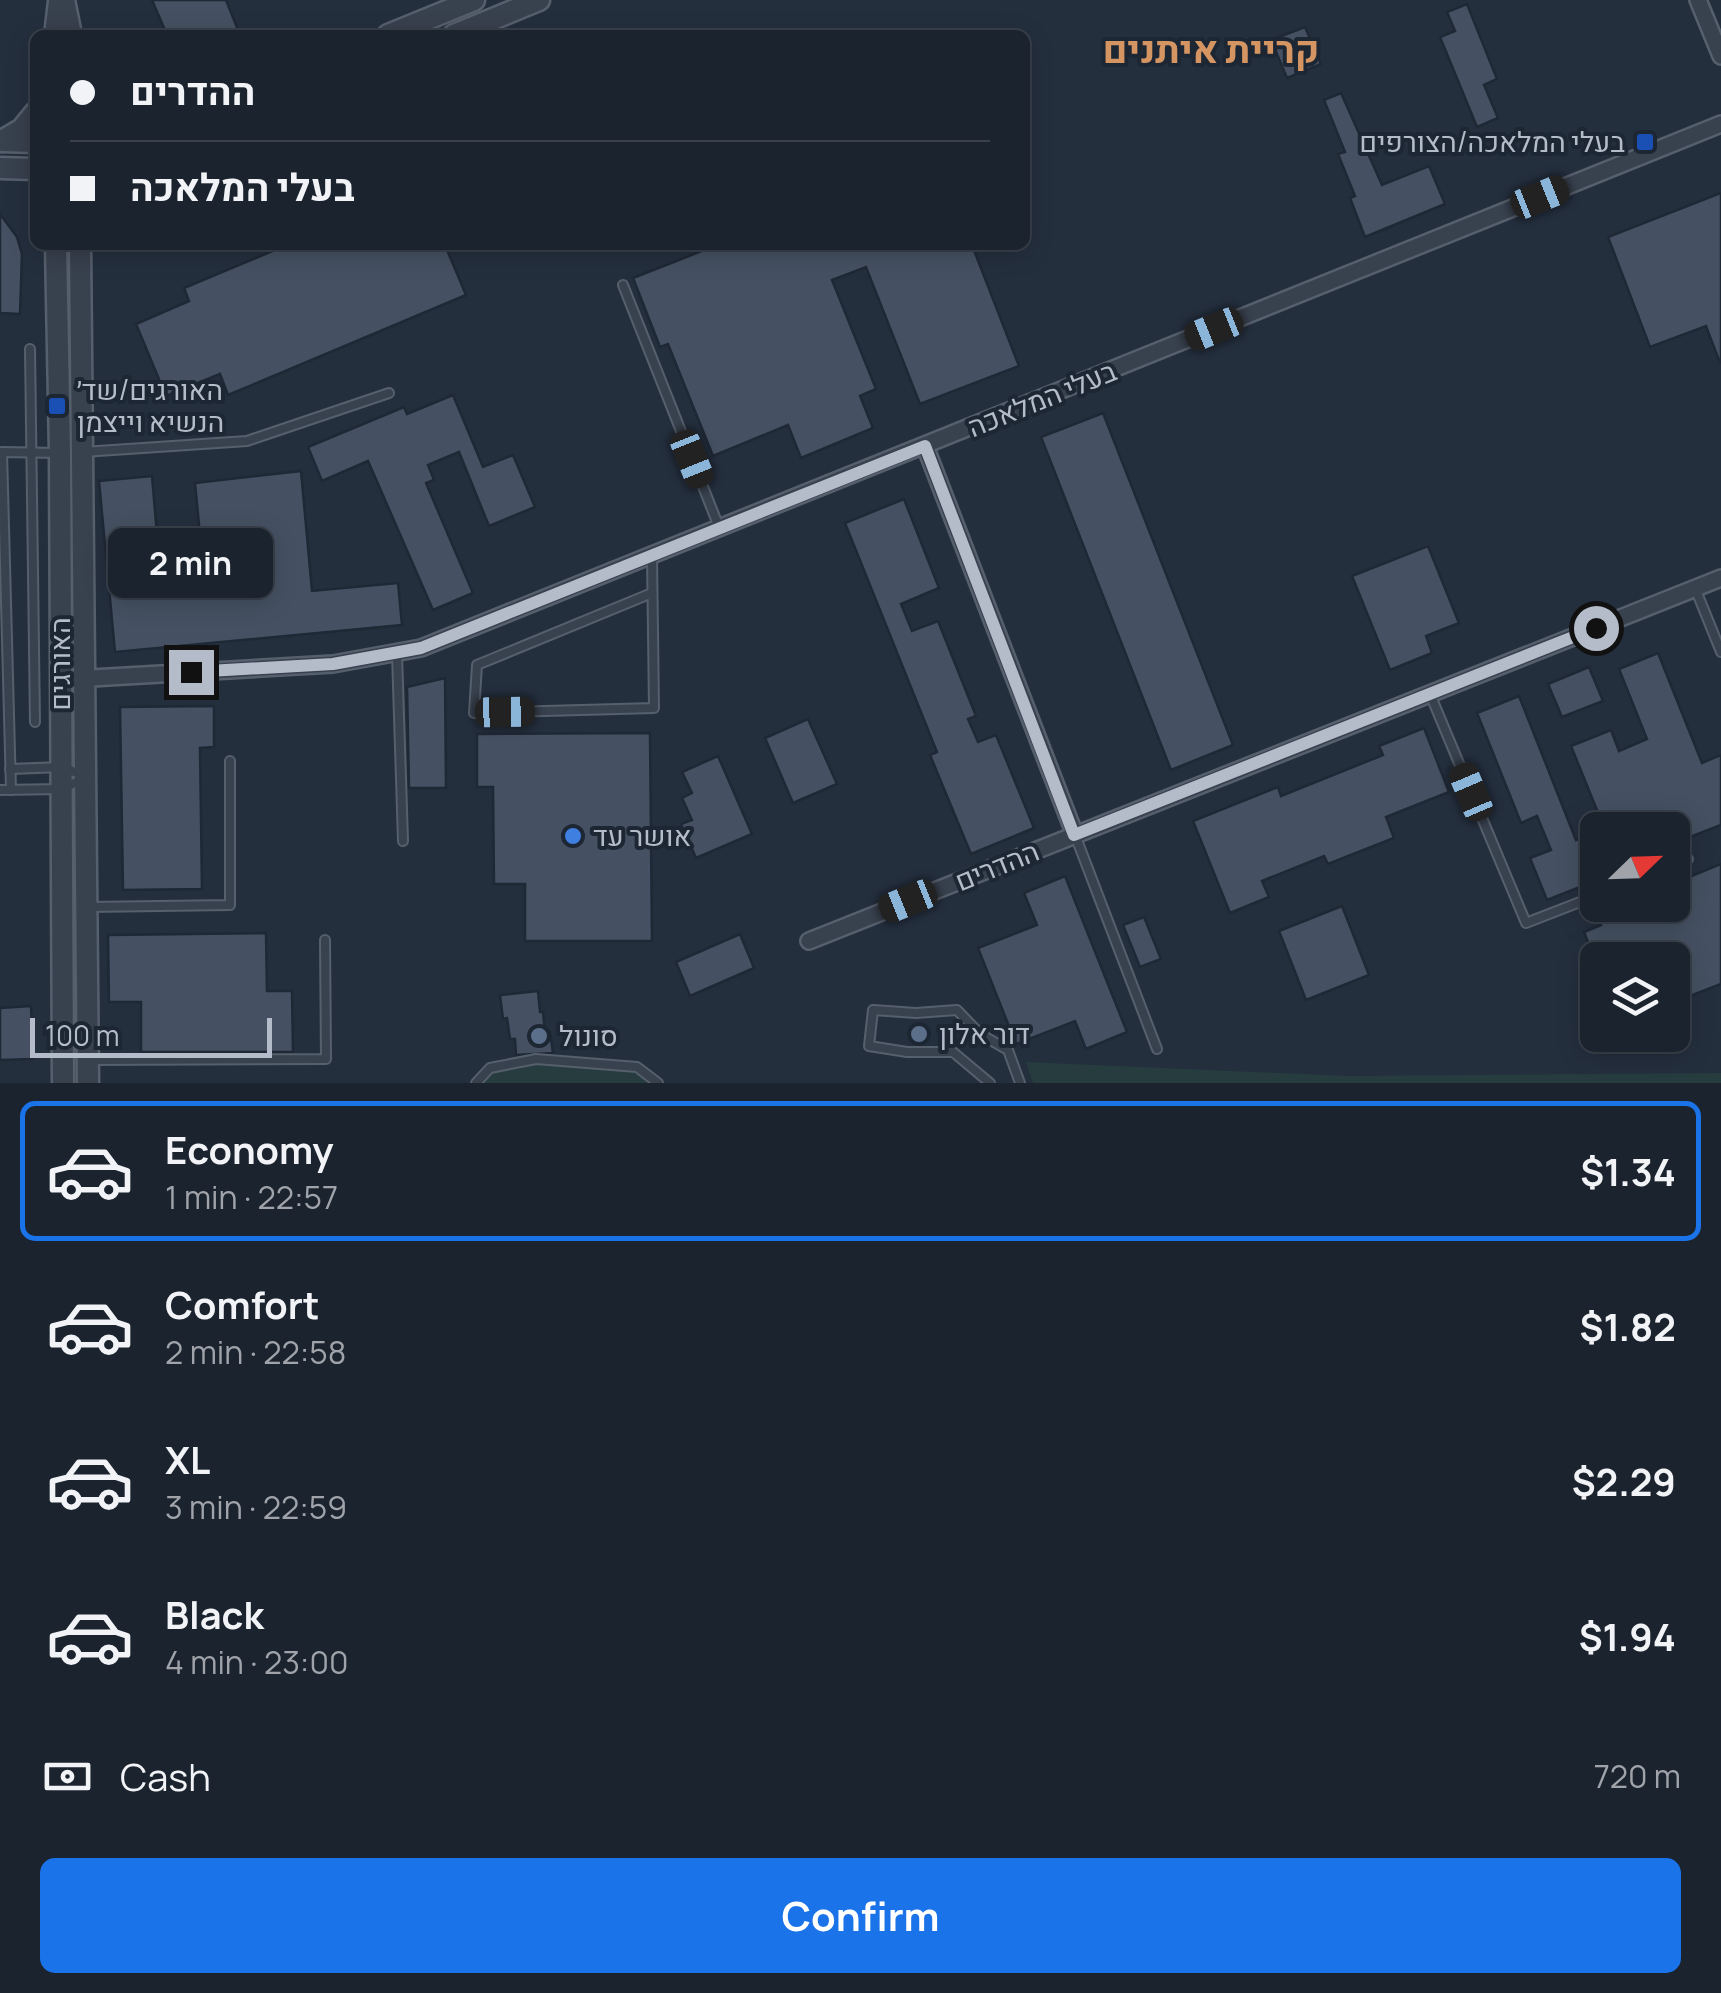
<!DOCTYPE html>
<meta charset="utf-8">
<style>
body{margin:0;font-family:Manrope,Heebo,sans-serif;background:#282f3a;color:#f1f3f6;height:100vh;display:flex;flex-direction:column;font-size:38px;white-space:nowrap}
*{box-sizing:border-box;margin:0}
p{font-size:32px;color:#a0a4aa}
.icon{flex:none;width:55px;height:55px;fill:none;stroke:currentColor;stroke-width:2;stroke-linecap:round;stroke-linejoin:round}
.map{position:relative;height:1083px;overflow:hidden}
.side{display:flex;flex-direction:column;background:#1b232e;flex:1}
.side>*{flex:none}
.hud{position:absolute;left:30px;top:30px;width:1000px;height:220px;border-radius:15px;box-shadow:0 5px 25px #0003,0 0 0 2px #39404a;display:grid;align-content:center;height:220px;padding:0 40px;background:#1b232e}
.needle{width:65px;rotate:67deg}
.controls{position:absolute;left:1580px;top:812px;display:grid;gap:20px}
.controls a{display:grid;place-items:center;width:110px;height:110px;border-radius:15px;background:#1b232e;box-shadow:0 5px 25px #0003,0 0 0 2px #39404a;font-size:50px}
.scale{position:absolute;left:30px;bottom:25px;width:242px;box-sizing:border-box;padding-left:10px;border:5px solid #b4bcc9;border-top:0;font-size:28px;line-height:35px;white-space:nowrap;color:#b4bcc9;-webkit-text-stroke:8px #1d2633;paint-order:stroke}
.end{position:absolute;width:45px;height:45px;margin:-22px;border:12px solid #b4bcc9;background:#111;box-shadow:0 0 0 5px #111}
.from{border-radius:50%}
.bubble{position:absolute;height:70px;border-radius:15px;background:#1b232e;box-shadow:0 5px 25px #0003,0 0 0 2px #39404a;font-size:32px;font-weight:700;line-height:70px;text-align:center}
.car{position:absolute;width:30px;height:60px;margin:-30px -15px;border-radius:12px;box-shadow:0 0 8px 2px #0007;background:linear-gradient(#222 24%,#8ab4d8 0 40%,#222 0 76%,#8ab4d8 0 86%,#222 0)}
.hud b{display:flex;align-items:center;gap:35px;height:95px;font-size:38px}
.hud b+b{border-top:2px solid #39404a}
.hud i{width:25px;height:25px;background:#f1f3f6}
ul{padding:18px 0 0;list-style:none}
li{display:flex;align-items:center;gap:30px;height:140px;margin:0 20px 15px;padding:0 20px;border:5px solid transparent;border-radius:15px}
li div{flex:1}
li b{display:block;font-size:38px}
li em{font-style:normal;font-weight:700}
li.on{border-color:#1a73e8}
li>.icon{width:90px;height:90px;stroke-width:1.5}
.pay{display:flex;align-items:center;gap:25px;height:110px;padding:0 40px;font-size:38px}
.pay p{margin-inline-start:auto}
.primary-button{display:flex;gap:20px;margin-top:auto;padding:20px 40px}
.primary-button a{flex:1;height:115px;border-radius:15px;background:#1a73e8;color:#fff;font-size:40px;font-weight:700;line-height:115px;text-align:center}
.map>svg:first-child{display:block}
</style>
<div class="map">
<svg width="1721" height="1083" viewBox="0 0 1721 1083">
<rect width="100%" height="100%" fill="#242f3e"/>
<g fill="#263c3f">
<polygon points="536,1059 637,1067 658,1083 476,1083 490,1068"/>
<polygon points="1026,1062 1348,1076 1721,1073 1721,1083 1033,1083"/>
</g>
<g fill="#455162" stroke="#1f2835" stroke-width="2.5">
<polygon points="152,0 226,0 240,35 167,35"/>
<polygon points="1467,4 1497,79 1484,85 1498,118 1477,127 1440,37 1455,31 1447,12"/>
<polygon points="1305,27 1321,64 1287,78 1271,40"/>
<polygon points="1341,93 1382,185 1429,166 1445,204 1365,237 1350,198 1355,196 1338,154 1345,152 1324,100"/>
<polygon points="1721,193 1721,363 1720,363 1706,326 1650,347 1608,237"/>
<polygon points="0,214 17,237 22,254 20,314 0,313"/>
<polygon points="287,245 445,245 466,295 228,395 220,374 166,396 136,324 189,301 184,288"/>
<polygon points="717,245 972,245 1019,366 920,404 866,267 832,280 876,389 860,396 873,428 801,458 788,425 713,456 668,344 660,347 633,278"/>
<polygon points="453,395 483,467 513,455 535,507 489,526 459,452 428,465 434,480 426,483 473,593 433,610 368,461 322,481 308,447 404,407 407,414"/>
<polygon points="1103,413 1233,745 1171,770 1041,437"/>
<polygon points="301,471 312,591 398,583 402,625 115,652 99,481 152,476 161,581 204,577 195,483"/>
<polygon points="904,499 939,588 901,604 912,631 938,621 976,716 968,719 978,742 996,735 1034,828 971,854 930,755 937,752 845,523"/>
<polygon points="1428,546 1459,623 1426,636 1432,653 1390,670 1352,576"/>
<polygon points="1658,653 1702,763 1721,755 1721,825 1672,844 1672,830 1605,830 1571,746 1611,730 1619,751 1647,739 1619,669"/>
<polygon points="1589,667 1603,701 1562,717 1548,684"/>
<polygon points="445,678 446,788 409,788 407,687"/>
<polygon points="1519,696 1576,840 1598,831 1598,880 1547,900 1530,858 1551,850 1537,816 1521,823 1477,713"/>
<polygon points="214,706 214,747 200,748 202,889 123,890 120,707"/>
<polygon points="808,719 837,784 793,803 765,738"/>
<polygon points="1424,728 1449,792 1386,817 1394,838 1328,864 1324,856 1262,881 1269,897 1230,913 1193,821 1278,787 1281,796 1383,755 1379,746"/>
<polygon points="650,733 652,941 525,941 525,884 494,884 493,787 477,787 477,734"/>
<polygon points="718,756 752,834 696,858 681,824 692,820 682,798 692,793 682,772"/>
<polygon points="1721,864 1721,984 1672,1003 1672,960 1595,960 1584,932 1601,925 1596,914 1619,905 1672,905 1672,884"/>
<polygon points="1065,876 1127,1032 1086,1049 1075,1021 1016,1044 978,948 1037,925 1024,893"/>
<polygon points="1342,906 1369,975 1306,1000 1279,931"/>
<polygon points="1144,917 1161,959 1140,967 1123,925"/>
<polygon points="266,933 267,991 292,991 293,1052 141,1052 141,1002 109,1002 108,935"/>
<polygon points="740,934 754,968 690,996 676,962"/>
<polygon points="538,991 540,1012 543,1012 545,1032 550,1032 553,1053 516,1055 515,1039 510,1039 507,1018 503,1019 500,995"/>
<polygon points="31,1006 33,1059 0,1060 0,1008"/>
</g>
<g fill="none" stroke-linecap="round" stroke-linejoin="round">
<g stroke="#565f6c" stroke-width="12">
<g id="service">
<polyline points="623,285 719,527"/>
<polyline points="30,349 35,722"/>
<polyline points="83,452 247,441 389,393"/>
<polyline points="652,556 654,708 474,713 477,665 652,593"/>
<polyline points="1695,588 1721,652"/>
<polyline points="397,654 403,841"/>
<polyline points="1430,694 1526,923 1598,895"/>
<polyline points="10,769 62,767 82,775"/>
<polyline points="0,790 62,789 83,779"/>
<polyline points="11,790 2,452 59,453"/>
<polyline points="1075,835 1157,1049"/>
<polyline points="1672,865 1688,859"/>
<polyline points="88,907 230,905 230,761"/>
<polyline points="90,1060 326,1059 325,940"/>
<polyline points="476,1083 490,1068 536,1059 637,1067 658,1083"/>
<polyline points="990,1083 953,1052 907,1052 869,1046 873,1010 916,1013 957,1010 980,1034 1008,1050 1020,1083"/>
</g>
</g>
<g stroke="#565f6c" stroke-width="20">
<g id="minor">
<polyline points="1698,0 1721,56"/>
<polyline points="925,446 1075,835"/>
<polyline points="74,679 333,664 421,648 1721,124"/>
<polyline points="809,941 1721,578"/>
</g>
</g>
<g stroke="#565f6c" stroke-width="25">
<g id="tertiary">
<polyline points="64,0 71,35"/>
<polyline points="55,35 59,2"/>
<polyline points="388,35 474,0"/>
<polyline points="454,35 539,0"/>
<polyline points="2,141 22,129 35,113"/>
<polyline points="2,141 35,142"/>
<polyline points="0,168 35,169"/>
<polyline points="56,245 60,453 63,1083"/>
<polyline points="80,245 88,1083"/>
</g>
</g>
<use href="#service" stroke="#38414e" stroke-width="8"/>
<use href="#minor" stroke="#38414e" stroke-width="15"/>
<use href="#tertiary" stroke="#38414e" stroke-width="20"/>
</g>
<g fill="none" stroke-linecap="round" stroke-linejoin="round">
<polyline stroke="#b4bcc9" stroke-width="12" points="191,672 333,664 421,648 925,446 1074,835 1596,628"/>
</g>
<g fill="#1a4fb4" stroke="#1d2633" stroke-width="4">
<rect x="1635" y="132" width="20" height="20" rx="5"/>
<rect x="47" y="396" width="20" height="20" rx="5"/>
</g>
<circle fill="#3f7fe0" stroke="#1d2633" stroke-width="4" cx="573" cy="836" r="10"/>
<g fill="#5c6f8a" stroke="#1d2633" stroke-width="4">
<circle cx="919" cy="1034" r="10"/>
<circle cx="539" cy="1036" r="10"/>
</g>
<g text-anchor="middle" stroke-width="8" stroke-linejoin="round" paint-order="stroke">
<g font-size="28" fill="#b4bcc9" stroke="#1d2633" text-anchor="start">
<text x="1625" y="152" text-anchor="end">בעלי המלאכה/הצורפים</text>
<text x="77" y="400">האורגים/שד׳<tspan x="77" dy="32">הנשיא וייצמן</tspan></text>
<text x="593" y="846">אושר עד</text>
<text x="939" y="1044">דור אלון</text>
<text x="559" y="1046">סונול</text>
</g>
<g font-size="28" fill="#b4bcc9" stroke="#1d2633">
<text transform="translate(1042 399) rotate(-22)" y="10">בעלי המלאכה</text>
<text transform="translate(60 664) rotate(-90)" y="10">האורגים</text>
<text transform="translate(997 866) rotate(-22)" y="10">ההדרים</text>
</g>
<g font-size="38" font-weight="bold" fill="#d59563" stroke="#1d2633">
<text x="1211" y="63">קריית איתנים</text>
</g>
</g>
</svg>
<div class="controls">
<a><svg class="needle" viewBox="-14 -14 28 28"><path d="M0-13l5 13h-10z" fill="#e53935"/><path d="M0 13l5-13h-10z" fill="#a0a4aa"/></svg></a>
<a><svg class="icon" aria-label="layers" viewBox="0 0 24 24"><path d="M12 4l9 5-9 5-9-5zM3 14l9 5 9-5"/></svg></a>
</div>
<div class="scale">100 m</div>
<i class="end from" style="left:1596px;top:628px"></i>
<i class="end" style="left:191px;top:672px"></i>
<div class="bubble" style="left:108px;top:528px;width:165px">2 min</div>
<i class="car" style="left:1540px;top:197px;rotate:68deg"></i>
<i class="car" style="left:1214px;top:329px;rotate:248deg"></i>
<i class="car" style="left:692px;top:459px;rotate:158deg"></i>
<i class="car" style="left:505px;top:712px;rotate:89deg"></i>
<i class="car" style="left:1471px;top:792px;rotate:337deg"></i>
<i class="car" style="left:908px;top:901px;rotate:248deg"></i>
<div class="hud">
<b><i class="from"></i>ההדרים</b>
<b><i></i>בעלי המלאכה</b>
</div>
</div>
<section class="side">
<ul>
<li class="on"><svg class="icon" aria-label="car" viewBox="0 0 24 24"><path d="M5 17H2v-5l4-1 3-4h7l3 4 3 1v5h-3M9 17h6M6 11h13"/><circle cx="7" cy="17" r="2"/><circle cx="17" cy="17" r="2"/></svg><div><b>Economy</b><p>1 min · 22:57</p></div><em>$1.34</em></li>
<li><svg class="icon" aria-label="car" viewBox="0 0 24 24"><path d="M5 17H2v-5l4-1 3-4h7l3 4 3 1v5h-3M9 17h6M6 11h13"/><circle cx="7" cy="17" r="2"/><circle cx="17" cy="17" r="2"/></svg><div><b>Comfort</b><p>2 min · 22:58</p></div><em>$1.82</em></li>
<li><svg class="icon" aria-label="car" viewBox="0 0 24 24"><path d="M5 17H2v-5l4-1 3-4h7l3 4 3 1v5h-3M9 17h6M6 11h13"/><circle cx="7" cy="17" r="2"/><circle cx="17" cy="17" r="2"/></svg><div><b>XL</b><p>3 min · 22:59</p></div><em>$2.29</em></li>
<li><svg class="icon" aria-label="car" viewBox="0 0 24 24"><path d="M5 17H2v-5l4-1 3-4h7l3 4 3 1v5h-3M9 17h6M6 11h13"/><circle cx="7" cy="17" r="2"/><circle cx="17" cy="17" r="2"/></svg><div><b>Black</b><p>4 min · 23:00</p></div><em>$1.94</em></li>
</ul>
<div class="pay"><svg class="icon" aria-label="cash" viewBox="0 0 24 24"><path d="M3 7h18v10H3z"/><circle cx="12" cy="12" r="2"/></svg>Cash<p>720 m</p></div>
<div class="primary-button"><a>Confirm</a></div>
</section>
